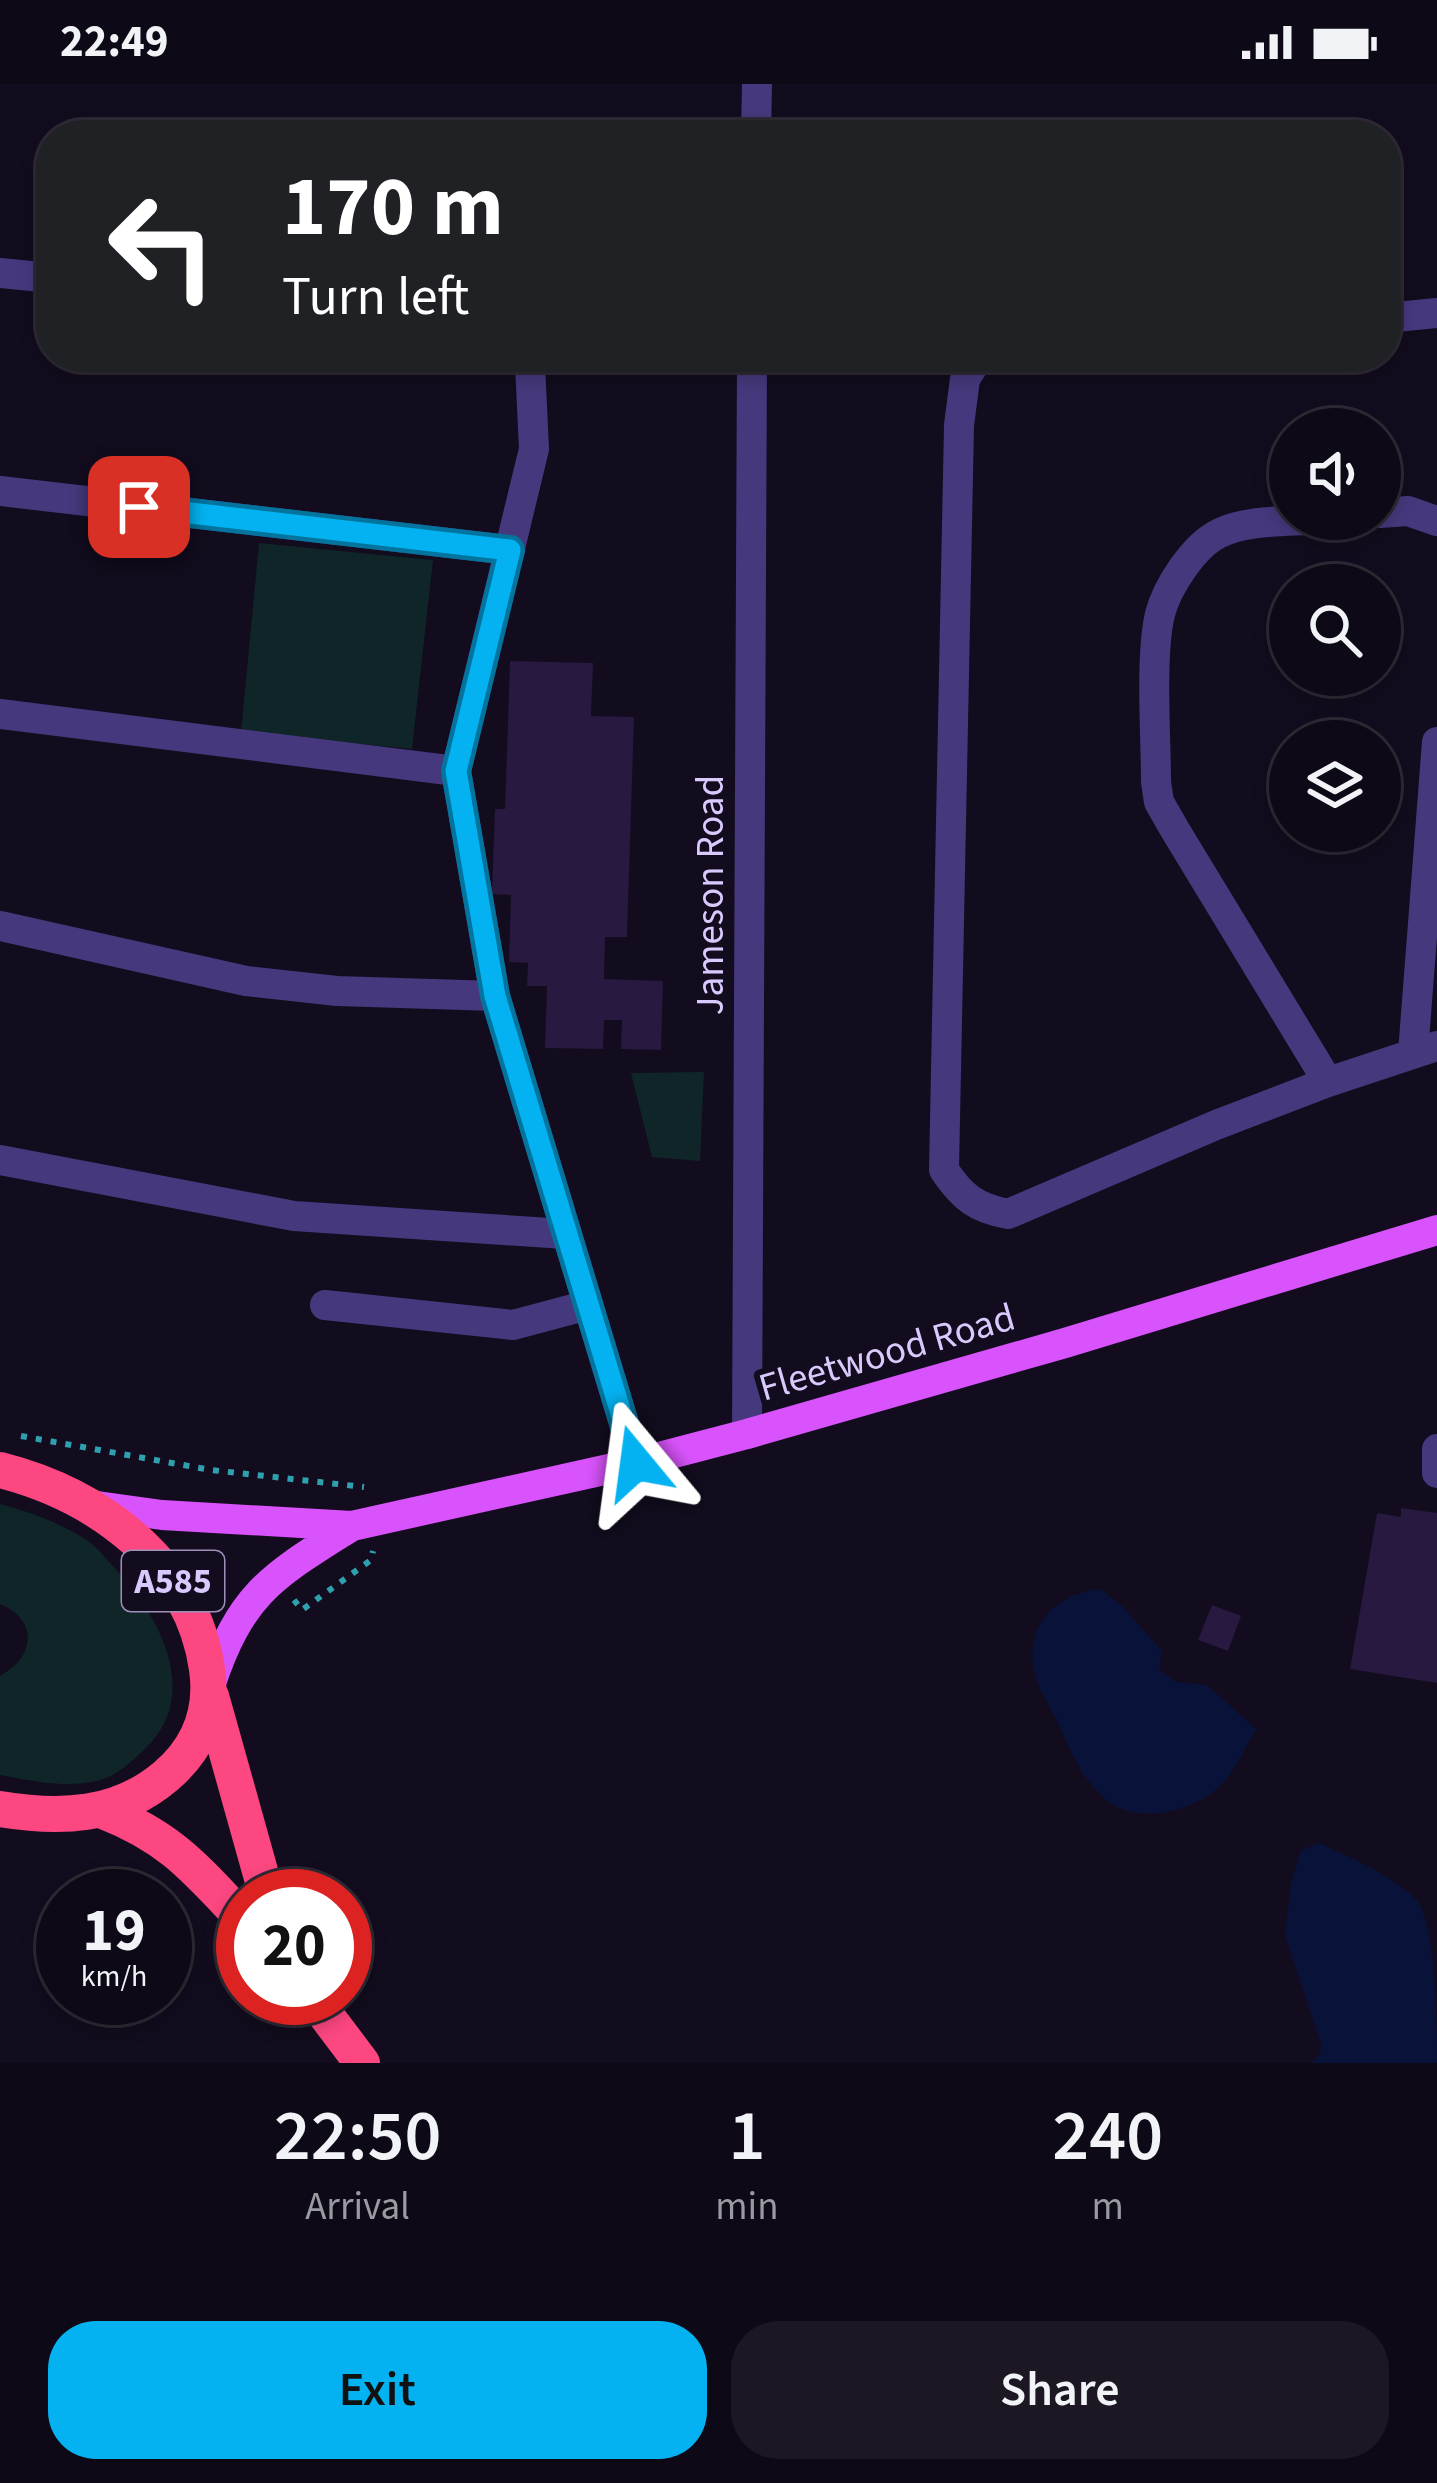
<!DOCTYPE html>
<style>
body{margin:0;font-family:"Source Sans 3",sans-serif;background:#1c1723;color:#f1f3f6;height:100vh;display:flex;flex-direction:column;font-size:45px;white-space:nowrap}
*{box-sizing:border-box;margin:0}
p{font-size:39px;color:#9b9aa1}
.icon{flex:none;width:66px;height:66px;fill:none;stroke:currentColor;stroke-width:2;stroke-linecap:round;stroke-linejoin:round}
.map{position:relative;height:1979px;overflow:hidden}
.drawer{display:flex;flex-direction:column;background:#0e0916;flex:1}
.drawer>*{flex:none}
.banner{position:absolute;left:36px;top:36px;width:1365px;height:252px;border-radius:48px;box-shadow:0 6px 18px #0003,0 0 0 3px #2e2a35;background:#202124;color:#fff;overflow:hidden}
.fabs{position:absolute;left:1269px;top:324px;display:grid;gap:24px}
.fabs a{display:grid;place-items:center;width:132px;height:132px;border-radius:50%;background:#0e0916;box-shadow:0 6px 18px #0003,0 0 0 3px #2e2a35;font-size:60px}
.speed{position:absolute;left:36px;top:1785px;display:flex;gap:24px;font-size:60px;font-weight:700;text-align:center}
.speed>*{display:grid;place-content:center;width:156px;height:156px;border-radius:50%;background:#0e0916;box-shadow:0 6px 18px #0003,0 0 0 3px #2e2a35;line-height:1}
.speed small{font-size:30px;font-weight:400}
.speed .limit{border:18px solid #d22;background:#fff;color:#111}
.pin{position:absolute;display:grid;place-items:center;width:102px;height:102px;color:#fff;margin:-51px;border-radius:24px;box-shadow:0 6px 18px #0006}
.me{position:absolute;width:132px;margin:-66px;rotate:344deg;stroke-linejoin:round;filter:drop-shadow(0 0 9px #0008)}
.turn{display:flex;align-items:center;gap:42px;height:252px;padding:0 48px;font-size:54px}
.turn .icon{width:156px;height:156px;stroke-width:2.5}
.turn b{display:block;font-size:84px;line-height:102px}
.eta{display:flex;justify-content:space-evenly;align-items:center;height:204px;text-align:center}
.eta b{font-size:72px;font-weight:600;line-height:84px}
.primary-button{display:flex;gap:24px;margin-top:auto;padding:24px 48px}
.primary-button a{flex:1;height:138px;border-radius:48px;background:#04b2f1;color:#111;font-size:48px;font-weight:600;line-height:138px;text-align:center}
.primary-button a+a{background:#1c1723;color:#f1f3f6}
.status{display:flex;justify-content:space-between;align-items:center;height:84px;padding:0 60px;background:#0e0916;direction:ltr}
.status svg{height:33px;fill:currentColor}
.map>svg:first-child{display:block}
</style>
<div class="status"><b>22:49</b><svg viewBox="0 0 49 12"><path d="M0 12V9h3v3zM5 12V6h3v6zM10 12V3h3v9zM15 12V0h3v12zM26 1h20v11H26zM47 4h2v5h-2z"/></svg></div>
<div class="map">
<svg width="1437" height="1979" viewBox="0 0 1437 1979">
<rect width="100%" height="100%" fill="#120c1e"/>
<path fill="#0f2528" d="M259,459L433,476L412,665L241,648Z
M704,988L700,1077L652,1073L631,989Z
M0,1420C30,1428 58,1438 85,1455C95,1461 103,1471 111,1480C157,1528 204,1608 145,1665C132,1677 118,1691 100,1696C68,1705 32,1697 0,1691V1592C35,1573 39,1536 0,1520Z"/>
<path fill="#09133a" d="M1101,1505L1123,1523L1162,1567L1159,1585L1176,1598L1207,1601L1256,1645C1246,1662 1236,1685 1222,1700C1195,1728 1136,1743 1104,1714C1080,1693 1069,1663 1056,1635C1043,1609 1027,1588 1034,1557C1040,1525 1071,1507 1101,1505Z
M1319,1759C1351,1774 1390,1790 1416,1815C1437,1842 1437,1941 1437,1979H1312L1320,1970L1321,1959L1285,1851L1291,1799L1301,1766Z"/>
<path fill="#27193f" d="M510,577L593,579L591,632L634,633L627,853H605L604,895L663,897L661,966L621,965L622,936H604L603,965L545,964L547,902H527L528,879L509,878L511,811L492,810L495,725H505Z
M1401,1424L1437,1429V1599L1350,1585L1377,1429L1401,1433Z
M1212,1521L1241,1532L1228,1567L1198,1556Z"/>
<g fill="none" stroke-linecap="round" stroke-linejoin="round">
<path stroke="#2fa0ae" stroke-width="6" stroke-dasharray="6 9" stroke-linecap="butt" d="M21,1352L211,1386L364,1403
M294,1516L302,1526L371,1476L373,1467"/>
<path stroke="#46387c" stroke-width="30" d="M756,51L757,0
M0,189L51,194
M1386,234L1437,229
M524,273L530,280L534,365L456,687L495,912L636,1379
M979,273L965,295L959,341L944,1086C962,1113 976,1124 1008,1130L1216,1041L1328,998L1437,962
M0,407L510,466
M1380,429L1408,427L1437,437
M1321,435C1290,438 1248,435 1220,449C1194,461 1167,503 1160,530C1150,572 1156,653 1156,698L1159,718L1175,746L1328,998
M0,630L456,687
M0,842L246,897L337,907L495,912
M1413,969L1437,658
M0,1076L294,1132L565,1150
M325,1221L513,1241L588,1221
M747,1350L752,273
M1437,1365V1389"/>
<path stroke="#d953fc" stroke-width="30" d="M90,1421L162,1431L352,1442L636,1379L747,1350L1065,1259L1437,1146
M210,1602C241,1508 273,1492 352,1442"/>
<path stroke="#fc4780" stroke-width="36" d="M0,1386C98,1411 192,1479 207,1585C213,1628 199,1664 166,1692C118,1733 60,1735 0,1725
M211,1612L267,1812
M103,1727C170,1753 195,1784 243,1835
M313,1914L362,1979"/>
</g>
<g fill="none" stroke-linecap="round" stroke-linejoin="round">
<defs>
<path id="route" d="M139,423L510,466L456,687L495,912L636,1379"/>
</defs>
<use href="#route" stroke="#03749d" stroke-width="30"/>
<use href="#route" stroke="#04b2f1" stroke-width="21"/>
</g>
<g text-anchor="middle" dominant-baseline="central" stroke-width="12" stroke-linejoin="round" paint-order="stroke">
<rect fill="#120c1e" stroke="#9d91bb" stroke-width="3" x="122" y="1467" width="102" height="60" rx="9"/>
<g font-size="36" font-weight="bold" fill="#d9cafe">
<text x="173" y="1497">A585</text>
</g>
<g font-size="39" fill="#d9cafe" stroke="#120c1e">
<text transform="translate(711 811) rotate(-90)">Jameson Road</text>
<text transform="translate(887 1269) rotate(-16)">Fleetwood Road</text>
</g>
</g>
</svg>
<div class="fabs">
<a><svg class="icon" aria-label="sound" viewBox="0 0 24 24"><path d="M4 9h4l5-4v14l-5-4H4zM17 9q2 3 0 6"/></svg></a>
<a><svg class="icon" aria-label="search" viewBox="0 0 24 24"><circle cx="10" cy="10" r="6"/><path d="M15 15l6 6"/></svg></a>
<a><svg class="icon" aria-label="layers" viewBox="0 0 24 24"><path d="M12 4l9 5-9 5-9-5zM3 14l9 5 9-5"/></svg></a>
</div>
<div class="speed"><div>19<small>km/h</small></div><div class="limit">20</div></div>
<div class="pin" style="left:139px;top:423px;background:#d93025"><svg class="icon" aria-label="arrive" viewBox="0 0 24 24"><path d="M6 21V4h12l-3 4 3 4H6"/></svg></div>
<svg class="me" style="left:636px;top:1379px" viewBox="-20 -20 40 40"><path d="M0-17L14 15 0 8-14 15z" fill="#04b2f1" stroke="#fff" stroke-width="4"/></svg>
<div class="banner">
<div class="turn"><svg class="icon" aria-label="left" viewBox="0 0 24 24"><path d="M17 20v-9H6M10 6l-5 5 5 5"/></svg><div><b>170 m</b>Turn left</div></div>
</div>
</div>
<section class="drawer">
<div class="eta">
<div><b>22:50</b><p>Arrival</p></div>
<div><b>1</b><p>min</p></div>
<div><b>240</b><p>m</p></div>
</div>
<div class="primary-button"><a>Exit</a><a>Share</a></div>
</section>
